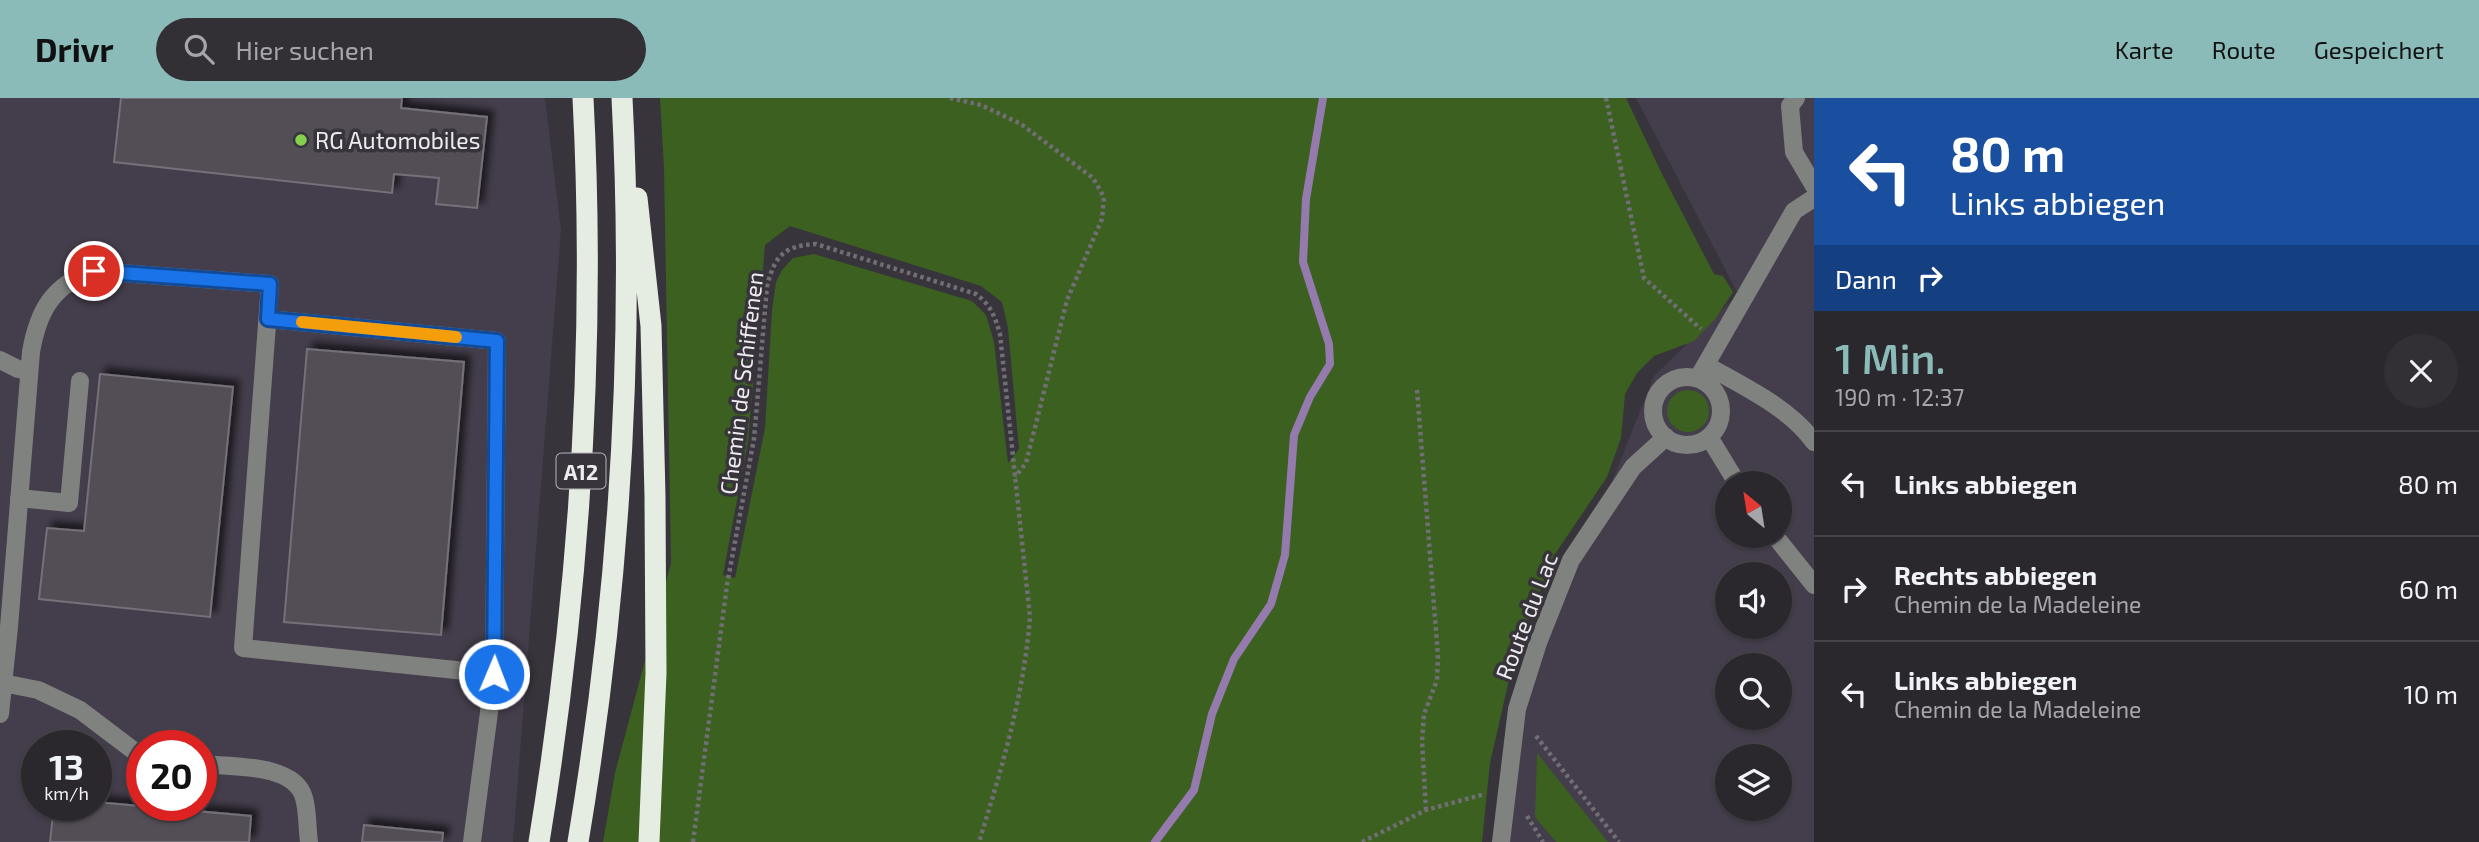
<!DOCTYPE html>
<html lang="de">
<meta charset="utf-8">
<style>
body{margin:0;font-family:"Exo 2",sans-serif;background:#322f35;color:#f1f3f6;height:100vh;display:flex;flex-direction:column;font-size:26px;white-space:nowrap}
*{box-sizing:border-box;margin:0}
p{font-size:23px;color:#a5a5aa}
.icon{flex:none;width:38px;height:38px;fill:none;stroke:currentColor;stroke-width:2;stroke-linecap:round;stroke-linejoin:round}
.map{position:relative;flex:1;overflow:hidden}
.panel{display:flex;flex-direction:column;background:#2a272d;width:665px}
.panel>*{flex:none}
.banner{background:#1a4fa0;color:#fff;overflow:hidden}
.needle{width:46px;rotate:330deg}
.controls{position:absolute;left:1715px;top:373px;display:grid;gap:14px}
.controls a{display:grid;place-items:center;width:77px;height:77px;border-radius:50%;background:#2a272d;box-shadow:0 2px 5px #0004,0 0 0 2px #464449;font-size:35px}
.speed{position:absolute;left:21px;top:632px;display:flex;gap:14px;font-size:35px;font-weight:700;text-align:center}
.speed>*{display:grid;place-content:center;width:91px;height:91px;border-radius:50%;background:#2a272d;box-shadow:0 2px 5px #0004,0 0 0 2px #464449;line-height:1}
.speed small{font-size:18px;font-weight:400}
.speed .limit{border:10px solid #d22;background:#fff;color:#111}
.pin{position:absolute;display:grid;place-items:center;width:60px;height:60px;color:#fff;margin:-30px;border:4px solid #fff;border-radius:50%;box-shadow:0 2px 7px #0007}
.me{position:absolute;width:77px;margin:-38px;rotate:1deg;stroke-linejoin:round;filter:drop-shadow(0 0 5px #0008)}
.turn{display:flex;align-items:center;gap:24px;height:147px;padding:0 21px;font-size:32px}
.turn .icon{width:91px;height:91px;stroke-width:2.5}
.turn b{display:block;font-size:49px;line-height:60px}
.then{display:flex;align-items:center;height:66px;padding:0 21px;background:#0003;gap:14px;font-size:26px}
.round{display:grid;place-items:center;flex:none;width:74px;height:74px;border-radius:37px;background:#322f35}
.headline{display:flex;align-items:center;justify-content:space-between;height:119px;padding:0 21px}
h1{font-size:42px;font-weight:600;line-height:52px;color:#8bbbb9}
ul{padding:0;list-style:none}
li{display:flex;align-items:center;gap:21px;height:105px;padding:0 21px;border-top:2px solid #464449}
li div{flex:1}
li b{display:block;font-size:26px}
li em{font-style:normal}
header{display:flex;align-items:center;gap:42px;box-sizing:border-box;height:98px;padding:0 35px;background:#8bbbb9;color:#111}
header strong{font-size:33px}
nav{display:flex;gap:38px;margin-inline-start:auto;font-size:24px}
.search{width:490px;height:63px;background:#322f35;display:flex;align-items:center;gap:18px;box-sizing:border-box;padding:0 24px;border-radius:38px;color:#a5a5aa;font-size:26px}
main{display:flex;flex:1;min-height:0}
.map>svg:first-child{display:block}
</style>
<header>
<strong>Drivr</strong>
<div class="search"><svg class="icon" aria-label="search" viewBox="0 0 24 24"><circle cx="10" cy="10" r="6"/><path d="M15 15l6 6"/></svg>Hier suchen</div>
<nav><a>Karte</a><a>Route</a><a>Gespeichert</a></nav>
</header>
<main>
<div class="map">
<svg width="1814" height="744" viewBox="0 0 1814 744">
<defs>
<filter id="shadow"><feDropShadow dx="6" dy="-6" stdDeviation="3.5" flood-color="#0009"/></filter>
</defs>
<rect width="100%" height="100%" fill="#38343c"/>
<path fill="#443d4b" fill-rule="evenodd" d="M0,0H545L561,132L513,744H0ZM37,648H96V707H37ZM142,648H201V707H142Z
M1636,0H1814V744H1509L1524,605L1654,278L1738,196ZM1727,385H1780V438H1727ZM1727,476H1780V528H1727ZM1727,567H1780V620H1727ZM1727,658H1780V710H1727Z"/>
<path fill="#3b6020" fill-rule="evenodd" d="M660,0H1626L1661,74L1714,176L1723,178L1733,194L1716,220L1694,243L1654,258L1637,275L1625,296L1621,340L1607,379L1557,453L1516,551L1490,665L1482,744H603L615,675L671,465L664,70ZM790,128L981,188L1002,204L1008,230L1019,351L1008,365L994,244L986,217L972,203L814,156L793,160L782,172L776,184L772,212L765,330L735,480L723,477L748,343L765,147Z
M1667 313a21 21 0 1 1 42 0a21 21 0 1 1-42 0Z
M1537,655L1608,744H1556L1535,719Z"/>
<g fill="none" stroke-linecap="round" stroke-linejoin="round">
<path stroke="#957aae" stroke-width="8" d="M1155,744L1194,692L1212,616L1234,561L1271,506L1285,457L1294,337L1310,299L1330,266L1329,246L1303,164L1306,101L1323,0"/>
</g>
<path fill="#524e57" stroke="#747079" stroke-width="2" filter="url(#shadow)" d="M121,0H402L401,10L487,19L477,110L436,106L439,80L394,76L392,95L114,64Z
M307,251L464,264L441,537L284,524Z
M100,276L233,289L210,519L39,501L47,430L84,433Z
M96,704L251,718L249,744H50L54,707H96Z
M364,727L443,735L442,744H362Z"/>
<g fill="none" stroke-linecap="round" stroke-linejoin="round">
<path stroke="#716e75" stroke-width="4.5" stroke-dasharray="3.5 3.5" stroke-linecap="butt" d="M950,0L981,7L1021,26L1093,80L1104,99L1102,121L1067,202L1026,365L1015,379
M1606,0L1644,180L1701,231
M1417,292L1438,558L1437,582L1424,616L1422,643L1426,712
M1536,638L1619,744
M1527,718L1543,744
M693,744L727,487L754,341L767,188C775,158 783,148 816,146L976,196C991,207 995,219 1000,236L1030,519C1024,596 1002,670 979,744
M1362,744L1426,712L1485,696"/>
<path stroke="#7f827e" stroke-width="18" d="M1796,0L1790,8L1794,54L1814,88
M268,221L497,243L494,576L472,744
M0,262L18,271L29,273
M1706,267C1742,288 1789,309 1814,344
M1653 313a34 34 0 1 1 68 0a34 34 0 1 1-68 0Z
M1698,280L1794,113L1814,100
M1709,339L1737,385
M19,400L69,405L80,283
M1775,438L1814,487
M3,585L38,592L80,612L142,659
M0,616L9,529L31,254C38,213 53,186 94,173L270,186L243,550L494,576
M201,666C231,669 295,665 304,700C308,714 307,730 309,744
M1501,744L1517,611L1538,545L1571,462L1633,369L1666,339"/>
<path stroke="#e5ece2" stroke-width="21" d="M637,100L651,228L655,399L656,575L649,744
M539,744C579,499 596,248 583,0
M578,744C619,499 635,248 622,0"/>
</g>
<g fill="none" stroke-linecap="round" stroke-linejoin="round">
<defs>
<path id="route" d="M94,173L270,186L268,221L497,243L494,576"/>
</defs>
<use href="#route" stroke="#114b97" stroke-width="18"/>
<use href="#route" stroke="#1a73e8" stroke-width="12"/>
<path stroke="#f59e0b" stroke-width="12" d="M302,224L456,239"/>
</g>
<circle fill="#84d04e" stroke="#38343c" stroke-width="2.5" cx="301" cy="42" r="7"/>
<g text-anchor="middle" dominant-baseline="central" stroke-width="7" stroke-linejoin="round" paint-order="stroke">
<rect fill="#38343c" stroke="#b7b4ba" stroke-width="2" x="556.5" y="355.5" width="49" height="35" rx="5"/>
<g font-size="21" font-weight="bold" fill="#edebf0">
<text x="581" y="373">A12</text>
</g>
<g font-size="23" fill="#edebf0" stroke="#38343c" text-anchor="start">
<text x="315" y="42">RG Automobiles</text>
</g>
<g font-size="23" fill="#edebf0" stroke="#38343c">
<text transform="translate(741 285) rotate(-83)">Chemin de Schiffenen</text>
<text transform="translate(1526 518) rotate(-69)">Route du Lac</text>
</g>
</g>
</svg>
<div class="controls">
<a><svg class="needle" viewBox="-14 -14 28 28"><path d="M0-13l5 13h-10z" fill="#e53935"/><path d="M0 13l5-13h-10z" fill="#a5a5aa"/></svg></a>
<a><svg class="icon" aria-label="sound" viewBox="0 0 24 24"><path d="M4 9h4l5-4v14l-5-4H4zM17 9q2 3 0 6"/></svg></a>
<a><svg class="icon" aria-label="search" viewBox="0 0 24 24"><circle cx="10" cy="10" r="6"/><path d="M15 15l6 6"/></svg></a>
<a><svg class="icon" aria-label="layers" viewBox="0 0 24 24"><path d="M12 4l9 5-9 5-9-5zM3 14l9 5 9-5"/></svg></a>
</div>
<div class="speed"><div>13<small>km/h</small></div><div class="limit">20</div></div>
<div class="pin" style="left:94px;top:173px;background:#d93025"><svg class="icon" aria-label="arrive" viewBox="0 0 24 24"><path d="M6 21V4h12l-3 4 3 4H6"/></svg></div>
<svg class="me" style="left:494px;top:576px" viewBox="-20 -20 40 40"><circle r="17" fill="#1a73e8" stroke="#fff" stroke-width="3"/><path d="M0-11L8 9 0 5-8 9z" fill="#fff"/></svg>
</div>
<section class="panel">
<div class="banner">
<div class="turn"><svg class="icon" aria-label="left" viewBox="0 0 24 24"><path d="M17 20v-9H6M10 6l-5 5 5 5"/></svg><div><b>80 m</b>Links abbiegen</div></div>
<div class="then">Dann<svg class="icon" aria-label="right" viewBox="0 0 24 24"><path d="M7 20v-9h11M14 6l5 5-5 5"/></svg></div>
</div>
<div class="headline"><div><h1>1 Min.</h1><p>190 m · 12:37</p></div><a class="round"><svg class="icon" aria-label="close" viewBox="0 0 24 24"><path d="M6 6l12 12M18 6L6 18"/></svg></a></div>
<ul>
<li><svg class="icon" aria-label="left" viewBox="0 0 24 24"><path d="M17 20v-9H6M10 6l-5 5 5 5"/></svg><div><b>Links abbiegen</b></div><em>80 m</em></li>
<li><svg class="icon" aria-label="right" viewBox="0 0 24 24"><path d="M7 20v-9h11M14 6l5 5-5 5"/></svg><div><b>Rechts abbiegen</b><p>Chemin de la Madeleine</p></div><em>60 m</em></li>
<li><svg class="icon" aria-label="left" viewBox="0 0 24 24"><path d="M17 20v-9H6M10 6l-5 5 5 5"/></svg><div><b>Links abbiegen</b><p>Chemin de la Madeleine</p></div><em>10 m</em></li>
</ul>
</section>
</main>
